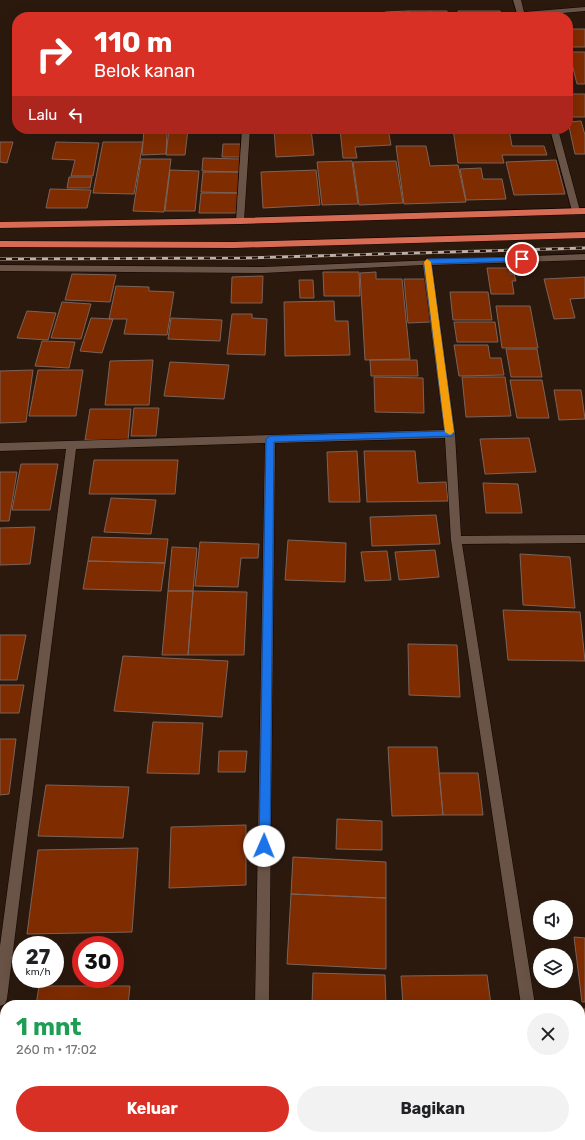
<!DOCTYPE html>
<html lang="id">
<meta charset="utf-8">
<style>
body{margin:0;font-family:Rubik,sans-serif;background:#f2f2f2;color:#202124;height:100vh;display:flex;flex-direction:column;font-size:15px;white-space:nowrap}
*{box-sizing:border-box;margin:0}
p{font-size:13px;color:#757577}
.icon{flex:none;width:22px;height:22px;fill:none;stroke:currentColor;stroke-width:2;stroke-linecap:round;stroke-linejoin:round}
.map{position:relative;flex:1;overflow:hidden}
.panel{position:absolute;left:0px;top:1000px;width:585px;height:140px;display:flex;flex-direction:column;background:#fff;border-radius:16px 16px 0 0;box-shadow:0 4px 16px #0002}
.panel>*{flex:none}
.top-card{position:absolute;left:12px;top:12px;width:561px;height:122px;border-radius:16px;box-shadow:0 4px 16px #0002;background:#d93025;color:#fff;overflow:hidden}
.controls{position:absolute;left:533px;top:900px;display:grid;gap:8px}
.controls a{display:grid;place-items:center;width:40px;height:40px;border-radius:50%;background:#fff;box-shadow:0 4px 16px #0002;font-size:20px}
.speed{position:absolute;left:12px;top:936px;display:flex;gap:8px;font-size:20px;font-weight:700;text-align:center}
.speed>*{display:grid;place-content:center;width:52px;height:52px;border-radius:50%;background:#fff;box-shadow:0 4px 16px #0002;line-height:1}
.speed small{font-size:10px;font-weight:400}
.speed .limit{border:6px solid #d22;background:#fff;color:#111}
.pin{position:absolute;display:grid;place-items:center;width:34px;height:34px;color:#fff;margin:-17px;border:2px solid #fff;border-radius:50%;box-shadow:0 1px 4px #0007}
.me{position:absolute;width:44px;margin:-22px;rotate:1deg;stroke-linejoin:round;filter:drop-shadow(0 0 3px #0008)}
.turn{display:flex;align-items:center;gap:14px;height:84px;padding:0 16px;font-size:18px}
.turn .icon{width:52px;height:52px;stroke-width:2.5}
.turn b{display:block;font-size:28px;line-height:34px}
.then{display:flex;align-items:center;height:38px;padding:0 16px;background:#0003;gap:8px;font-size:15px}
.round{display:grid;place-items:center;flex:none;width:42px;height:42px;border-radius:21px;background:#f2f2f2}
.overview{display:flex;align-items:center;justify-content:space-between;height:68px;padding:0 16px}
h1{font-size:24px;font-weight:700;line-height:30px;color:#1e9e55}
.cta{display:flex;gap:8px;margin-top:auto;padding:8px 16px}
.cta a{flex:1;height:46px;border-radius:24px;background:#d93025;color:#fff;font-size:16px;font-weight:700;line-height:46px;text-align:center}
.cta a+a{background:#f2f2f2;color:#202124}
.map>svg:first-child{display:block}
</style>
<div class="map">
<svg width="585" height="1140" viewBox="0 0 585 1140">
<rect width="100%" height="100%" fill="#2b190e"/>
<path fill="#7f2c00" stroke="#7b635a" d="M408,11L409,17H385V12Z
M408,11H430L431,17H409Z
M430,11H447L448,17H431Z
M458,11H500L502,17H459Z
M568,29H585V47H568Z
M569,52H585V84H577Z
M568,94H585V117H571L568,105Z
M581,121L585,135V154H575L568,122Z
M144,129H153V133L167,132L166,154L142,155Z
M169,129H188L185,155H166Z
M311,129L314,155L276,157L274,130Z
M340,129H388L391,145L355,147L357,158H343Z
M453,129H509L512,146H544L547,155H502L504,163H458Z
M0,142H13L7,163L0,162Z
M56,142L99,143L93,176H71L75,160L52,159Z
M103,142H143L134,194L93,193Z
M223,144H242L241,157H222Z
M396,146H426L430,166L458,165L466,202L404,204Z
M203,158L240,159L239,172L202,171Z
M141,159H171L164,212L133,211Z
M556,160L565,194L514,195L506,162Z
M352,161L358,204L322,205L317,162Z
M396,161L403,203L359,205L353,162Z
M481,168L483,179H502L506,199L466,200L460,169Z
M170,170L199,171L195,211H165Z
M316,170L320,205L263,208L261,172Z
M203,172H240L239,193L201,192Z
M69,177H92L90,188H67Z
M50,189L91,190L87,208H46Z
M201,193H238L236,213H199Z
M487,268H510V274H514L516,281H512L514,294H491Z
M323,272H359L360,296H324Z
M376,272V279H402L410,359L365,360L360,273Z
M72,274L116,275L110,302L65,300Z
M263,276L262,303H231L232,277Z
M585,277V298L570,299L575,318L554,319L544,279Z
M404,279H425L430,322L408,323Z
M299,280H313L314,298H300Z
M116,286L149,287V291L174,292L167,335L124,334L127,319H109Z
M450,292H488L492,320H453Z
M334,301L335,321H348L350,355L285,356L284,302Z
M62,302L91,304L81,339L51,338Z
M496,306H530L538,348H502Z
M27,311L56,313L48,340L17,338Z
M232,314H252V318L267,319L265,355L227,354Z
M91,318L113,319L102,353L80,351Z
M171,318L222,320L220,341L168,339Z
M454,322H495L498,342H457Z
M42,341L75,342L69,368L35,366Z
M454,345H488L490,358H501L504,375L459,376Z
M506,349H537L542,377H511Z
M153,360L149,405H105L110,361Z
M370,360H417L418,376H371Z
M170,362L229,365L224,399L164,396Z
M33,370L26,422L0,423V371Z
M38,370H83L76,416H29Z
M374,377L423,378L424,413L375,412Z
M462,377H505L511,416L466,417Z
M510,380H542L549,418H517Z
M554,390H581L585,419L559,420Z
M134,408H159L156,436H131Z
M90,409H131L128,440H85Z
M529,438L536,472L485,474L480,439Z
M357,451L360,502H329L327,452Z
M364,451H415L418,483L446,482L448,501L367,502Z
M94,460H178L175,494H89Z
M21,464H58L50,510H12Z
M0,472H17L9,521H0Z
M483,483L518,484L522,513H486Z
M111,498L156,500L151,534L104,532Z
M436,515L440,544L372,546L370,517Z
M35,527L30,564L0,565V528Z
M92,537L168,539L165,563L88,561Z
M288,540L346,543L345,582L285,580Z
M200,542L259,544L258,558H241L238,587L195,586Z
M172,547L197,548L193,591H168Z
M435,550L439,577L399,580L395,552Z
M387,551L391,580L365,581L361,552Z
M520,554L570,557L575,608L523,605Z
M88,561L165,563L161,591L83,589Z
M168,591H193L188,655H162Z
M193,591L247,592L244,655H188Z
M503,610L580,612L585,661L508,660Z
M0,635H26L17,680H0Z
M408,644L457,645L460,697L409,695Z
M123,656L228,661L222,717L114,711Z
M0,685H24L19,713H0Z
M153,722L203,723L199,774L147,773Z
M0,739H16L9,794L0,795Z
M388,747H437L443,815L392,816Z
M219,751H247L245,772H218Z
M439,773H478L483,815H443Z
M46,785L129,787L123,838L38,836Z
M337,819L382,821V850L336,849Z
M246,825V885L169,888L171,827Z
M138,848L132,932L27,934L38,850Z
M293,857L386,862V898L291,894Z
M291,894L386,898V969L287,964Z
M574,937L585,938V1002H582Z
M313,973L385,975L386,1005H312Z
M487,975L491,1005H403L401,976Z
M39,986H130L128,1005H36Z
M580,1009H585V1052L580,1014Z
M286,1135H390V1140H286Z
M416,1135H518L519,1140H416Z"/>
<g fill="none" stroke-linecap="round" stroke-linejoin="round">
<defs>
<path id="minor" d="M513,0H521L524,12L585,7V11L518,17Z
M242,129H250L244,221L240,224L236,221Z
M550,129H558L580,211L579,213L576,214L572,211Z
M585,254V260L432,265L455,434L461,536L585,535V543L462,544L535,1005H521L451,540L445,438L275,443L269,1005H255L265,443L76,449L7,999L5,1004L0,1006V946L66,449L0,451V443L444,430L423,265L263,273L0,271V265L263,267Z
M254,1135H268V1140H254Z
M541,1135H555L556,1140H542Z"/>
<path id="trunk" d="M585,208V214L240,224L0,228V222L240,218Z
M585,232V238L234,248L0,247V241L234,242Z"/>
</defs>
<use href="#minor" stroke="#120400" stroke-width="1"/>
<use href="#trunk" stroke="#120400" stroke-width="1"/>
<use href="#minor" fill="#695447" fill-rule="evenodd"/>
<use href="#trunk" fill="#d86b54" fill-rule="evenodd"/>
<defs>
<path id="rail" d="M0,259L245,258L585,248"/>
</defs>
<use href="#rail" stroke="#bdb0a7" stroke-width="3"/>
<use href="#rail" stroke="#211006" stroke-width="2" stroke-dasharray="6" stroke-linecap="butt"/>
</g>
<path fill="#1a73e8" stroke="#114b97" d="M522,257H524V261L431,264L454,434L453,436L274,442L270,846L268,850L264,851L261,850L259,846L266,439L270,436L445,431L424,262L427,259Z"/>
<path fill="#f59e0b" d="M427,259L431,262L454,432L450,435L445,432L424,262Z"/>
</svg>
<div class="controls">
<a><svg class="icon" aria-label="sound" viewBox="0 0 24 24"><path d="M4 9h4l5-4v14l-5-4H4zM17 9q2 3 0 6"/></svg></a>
<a><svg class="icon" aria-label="layers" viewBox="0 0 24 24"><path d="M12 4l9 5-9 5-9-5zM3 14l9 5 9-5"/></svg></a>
</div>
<div class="speed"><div>27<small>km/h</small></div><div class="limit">30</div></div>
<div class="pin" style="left:522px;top:259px;background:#d93025"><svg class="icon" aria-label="arrive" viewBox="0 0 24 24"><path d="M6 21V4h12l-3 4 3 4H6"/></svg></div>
<svg class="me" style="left:264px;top:846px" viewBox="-20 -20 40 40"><circle r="19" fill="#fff"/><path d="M0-13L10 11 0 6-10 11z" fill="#1a73e8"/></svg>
<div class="top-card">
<div class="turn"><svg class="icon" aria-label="right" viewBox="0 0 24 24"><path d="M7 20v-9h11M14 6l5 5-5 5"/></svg><div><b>110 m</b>Belok kanan</div></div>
<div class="then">Lalu<svg class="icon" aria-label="left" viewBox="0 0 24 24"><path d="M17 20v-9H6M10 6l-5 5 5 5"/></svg></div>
</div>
<section class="panel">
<div class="overview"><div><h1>1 mnt</h1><p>260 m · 17:02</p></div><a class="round"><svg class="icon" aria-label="close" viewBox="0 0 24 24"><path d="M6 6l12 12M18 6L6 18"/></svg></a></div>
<div class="cta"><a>Keluar</a><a>Bagikan</a></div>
</section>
</div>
